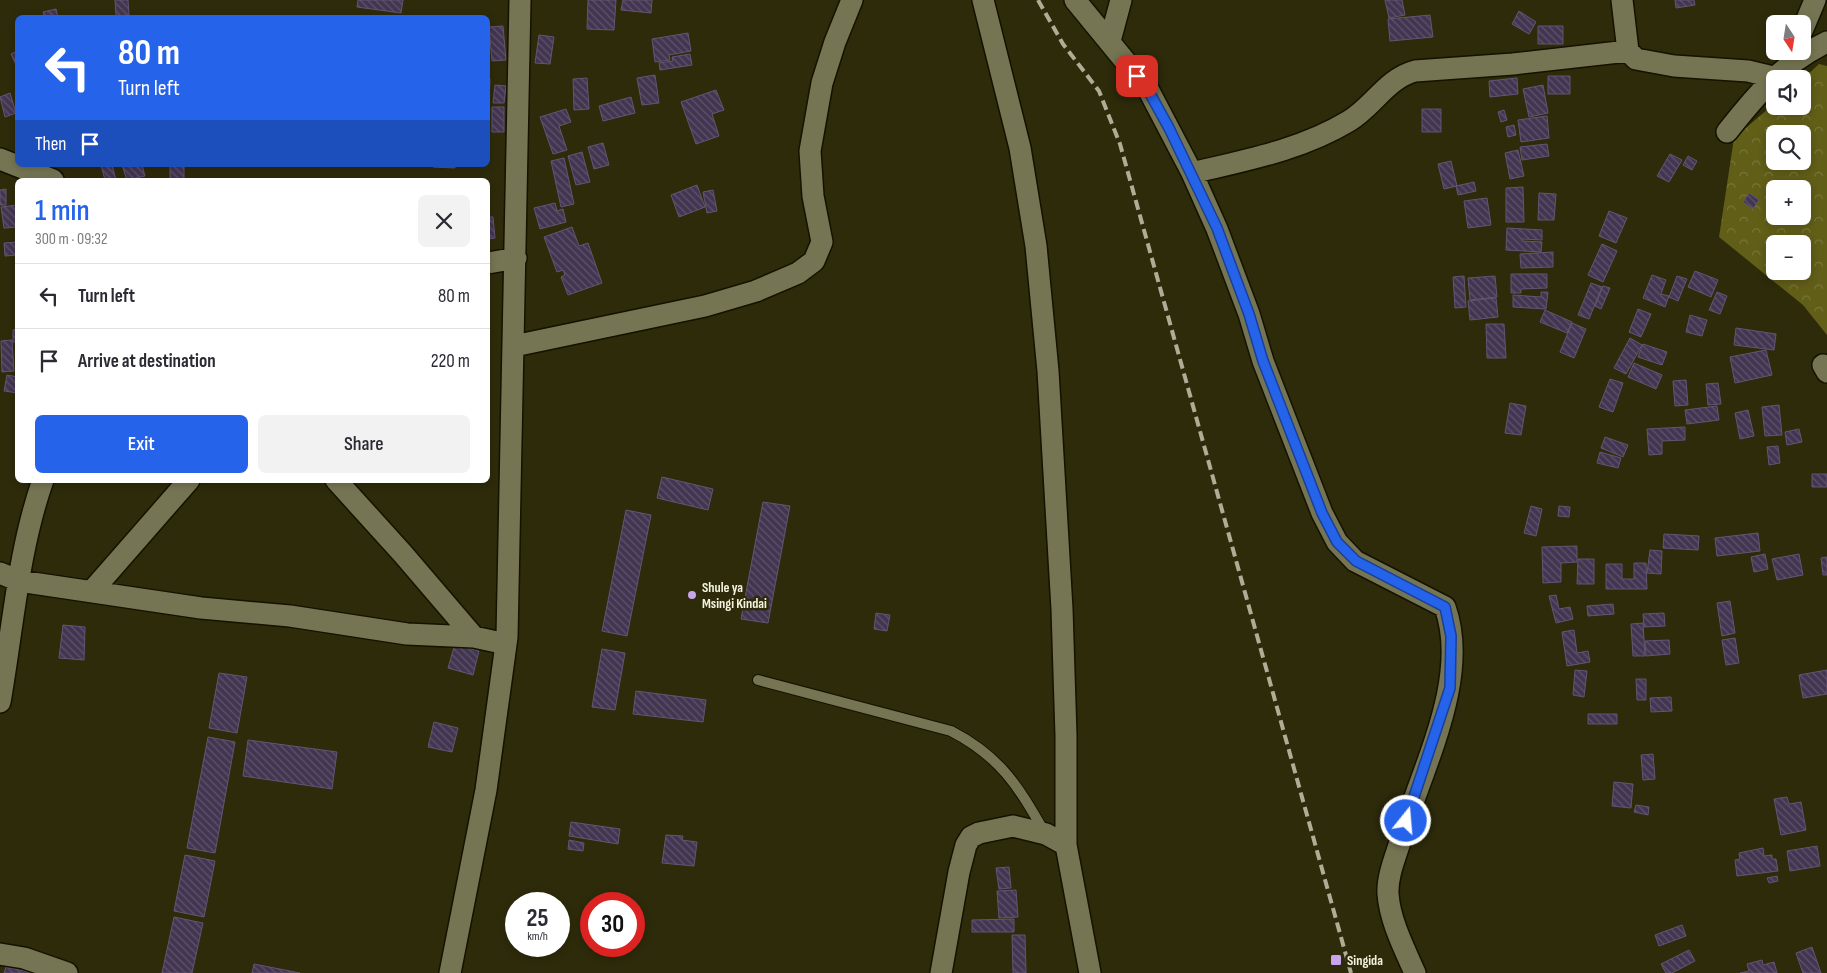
<!DOCTYPE html>
<meta charset="utf-8">
<style>
body{margin:0;font-family:"Sofia Sans Condensed",sans-serif;background:#f2f2f3;color:#2b2b33;height:100vh;display:flex;flex-direction:column;font-size:19px;white-space:nowrap}
*{box-sizing:border-box;margin:0}
p{font-size:16px;color:#7c7c81}
.icon{flex:none;width:28px;height:28px;fill:none;stroke:currentColor;stroke-width:2;stroke-linecap:round;stroke-linejoin:round}
.map{position:relative;flex:1;overflow:hidden}
.details{position:absolute;left:15px;top:178px;width:475px;height:305px;display:flex;flex-direction:column;background:#fff;border-radius:8px;box-shadow:0 2px 8px #0003}
.details>*{flex:none}
.hud{position:absolute;left:15px;top:15px;width:475px;height:152px;border-radius:8px;box-shadow:0 2px 8px #0003;background:#2563eb;color:#fff;overflow:hidden}
.needle{width:32px;rotate:168deg}
.tools{position:absolute;left:1766px;top:15px;display:grid;gap:10px}
.tools a{display:grid;place-items:center;width:45px;height:45px;border-radius:8px;background:#fff;box-shadow:0 2px 8px #0003;font-size:25px}
.speed{position:absolute;left:505px;top:892px;display:flex;gap:10px;font-size:25px;font-weight:700;text-align:center}
.speed>*{display:grid;place-content:center;width:65px;height:65px;border-radius:50%;background:#fff;box-shadow:0 2px 8px #0003;line-height:1}
.speed small{font-size:12px;font-weight:400}
.speed .limit{border:8px solid #d22;background:#fff;color:#111}
.pin{position:absolute;display:grid;place-items:center;width:42px;height:42px;color:#fff;margin:-21px;border-radius:10px;box-shadow:0 2px 8px #0006}
.me{position:absolute;width:55px;margin:-28px;rotate:17deg;stroke-linejoin:round;filter:drop-shadow(0 0 4px #0008)}
.turn{display:flex;align-items:center;gap:18px;height:105px;padding:0 20px;font-size:22px}
.turn .icon{width:65px;height:65px;stroke-width:2.5}
.turn b{display:block;font-size:35px;line-height:42px}
.then{display:flex;align-items:center;height:48px;padding:0 20px;background:#0003;gap:10px;font-size:19px}
.round{display:grid;place-items:center;flex:none;width:52px;height:52px;border-radius:8px;background:#f2f2f3}
.head{display:flex;align-items:center;justify-content:space-between;height:85px;padding:0 20px}
h1{font-size:30px;font-weight:600;line-height:38px;color:#2563eb}
.cta{display:flex;gap:10px;margin-top:auto;padding:10px 20px}
.cta a{flex:1;height:58px;border-radius:8px;background:#2563eb;color:#fff;font-size:20px;font-weight:600;line-height:58px;text-align:center}
.cta a+a{background:#f2f2f3;color:#2b2b33}
ul{padding:0;list-style:none}
li{display:flex;align-items:center;gap:15px;height:65px;padding:0 20px;border-top:1px solid #e1e1e2}
li div{flex:1}
li b{display:block;font-size:19px}
li em{font-style:normal}
.map>svg:first-child{display:block}
</style>
<div class="map">
<svg width="1827" height="973" viewBox="0 0 1827 973">
<defs>
<pattern id="forest-crowns" width="20" height="18" patternUnits="userSpaceOnUse" patternTransform="scale(1.25)"><rect width="20" height="18" fill="#615e18"/><path d="M2 6a3 3 0 1 1 6 0M12 15a3 3 0 1 1 6 0" fill="none" stroke="#787639"/></pattern>
<pattern id="building-back-hatch" width="6" height="6" patternUnits="userSpaceOnUse" patternTransform="scale(1.25)"><rect width="6" height="6" fill="#423551"/><path d="M-1 5l2 2M0 0l6 6M5-1l2 2" fill="none" stroke="#5e536a"/></pattern>
</defs>
<rect width="100%" height="100%" fill="#2d2b0a"/>
<path fill="url(#forest-crowns)" fill-rule="evenodd" d="M1819,64L1827,66V335L1803,305L1719,237L1734,138L1775,103V106H1802L1803,79ZM1775,134H1802V161H1775ZM1775,189H1802V216H1775ZM1775,244H1802V271H1775Z"/>
<path fill="url(#building-back-hatch)" stroke="#635573" d="M115,0H128L129,15L116,16Z
M358,0H403L401,13L357,7Z
M588,0H616L614,30L587,29Z
M623,0H652L651,13L621,10Z
M1385,0H1402L1405,15L1389,18Z
M1675,0H1694L1695,5L1676,8Z
M56,9L58,18H45L43,12Z
M1519,11L1536,22L1529,34L1512,24Z
M1430,15L1433,37L1390,41L1388,19Z
M503,26L506,60L492,61L489,27Z
M1538,26H1563V44H1538Z
M688,33L691,51L669,55L670,60L655,62L652,39Z
M539,35L554,37L550,64L535,63Z
M18,51V67H17L11,54Z
M690,54L692,65L660,70L659,63L673,61L672,57Z
M655,75L659,103L642,105L637,78Z
M1548,76H1570V94H1548Z
M587,78L589,109L574,110L573,79Z
M1517,78L1518,94L1490,97L1489,81Z
M488,79H490L489,105H488Z
M495,85L506,86L504,103H493Z
M1543,85L1548,113L1529,117L1523,89Z
M716,90L724,110L712,114L719,136L696,144L681,102Z
M10,93L16,113L5,117L0,97Z
M631,97L635,113L603,121L599,106Z
M492,107H504V132H492Z
M566,109L571,122L559,126L567,150L553,154L540,117Z
M1422,109H1441V132H1422Z
M1504,110L1507,120L1501,122L1498,112Z
M1547,116L1549,138L1521,142L1518,120Z
M1514,125L1516,135L1508,137L1506,127Z
M603,143L609,165L594,169L588,147Z
M1547,144L1549,156L1522,160L1520,147Z
M1518,150L1524,176L1510,179L1505,153Z
M582,152L590,182L576,185L568,156Z
M1670,154L1682,160L1669,182L1657,176Z
M1688,156L1697,161L1692,170L1683,165Z
M564,158L574,204L561,207L551,161Z
M1451,161L1457,186L1444,189L1438,164Z
M101,165H112L116,180H105Z
M122,165H142L145,176L127,180Z
M170,165H184V180H170Z
M433,165H455V168L433,167Z
M1474,182L1476,191L1458,195L1456,186Z
M697,185L705,207L679,217L671,195Z
M1523,187L1524,222H1506V188Z
M6,189V205H0V190Z
M713,190L717,211L707,213L703,192Z
M1539,193L1556,194L1554,220H1538Z
M1749,193L1759,200L1753,209L1743,202Z
M1487,198L1491,225L1468,228L1464,201Z
M555,203L557,211L563,209L566,222L540,229L534,208Z
M18,205V227L4,228L1,207Z
M1609,211L1627,218L1616,243L1599,236Z
M488,217H493L495,238L488,239Z
M572,227L579,246L588,243L602,283L568,295L561,277L565,275L563,270L557,272L544,237Z
M1507,228L1542,230V240L1522,239V241L1542,242L1541,252L1506,250Z
M18,242V255L5,256L4,243Z
M1602,244L1617,251L1603,282L1588,275Z
M1553,252V267L1521,268L1520,254Z
M1695,271L1718,280L1711,297L1688,287Z
M1511,274H1547V288L1521,289V293H1511Z
M1652,275L1666,280L1661,294L1669,296L1665,307L1643,298Z
M1464,276L1466,307L1455,308L1453,277Z
M1495,276L1497,297L1470,300L1468,278Z
M1677,276L1687,279L1678,301L1669,297Z
M1591,283L1602,287L1589,319L1578,315Z
M1603,286L1610,288L1601,309L1595,306Z
M1541,292H1548L1546,309L1513,307V295L1541,297Z
M1717,292L1727,296L1720,314L1709,310Z
M1496,298L1498,317L1470,320L1468,301Z
M1638,309L1651,314L1641,337L1629,332Z
M1545,310L1572,322L1567,333L1540,322Z
M1690,315L1707,320L1702,336L1686,332Z
M1572,323L1586,329L1574,358L1560,352Z
M1486,324H1504L1506,358H1487Z
M1736,328L1776,334L1774,350L1734,345Z
M18,329V342H13V330Z
M1630,338L1642,345L1626,374L1614,368Z
M12,340L14,371L2,372L1,341Z
M1643,344L1667,352L1662,365L1638,357Z
M1766,350L1772,375L1735,383L1730,357Z
M1634,363L1662,375L1656,389L1628,377Z
M7,375L18,377V393L4,391Z
M1610,379L1623,383L1613,412L1599,407Z
M1686,380L1688,405L1675,406L1673,381Z
M1718,383L1721,404L1708,405L1706,384Z
M1510,403L1526,406L1521,435L1505,433Z
M1779,405L1782,435L1765,436L1762,407Z
M1717,406L1719,420L1687,424L1685,410Z
M1748,410L1754,436L1740,439L1735,413Z
M1685,427V440L1662,441V454L1649,455L1647,429Z
M1799,429L1802,442L1787,445L1785,432Z
M1605,437L1628,445L1623,457L1601,448Z
M1778,446L1780,463L1769,465L1767,447Z
M1600,452L1621,458L1618,468L1597,463Z
M1812,474H1827V487H1812Z
M662,477L713,489L708,510L657,498Z
M763,502L790,506L768,623L741,619Z
M1531,506L1542,509L1536,536L1524,533Z
M1559,506L1570,507L1569,517L1558,516Z
M626,510L651,515L627,636L602,631Z
M1758,533L1760,551L1717,556L1715,538Z
M1664,534L1699,536L1698,550L1663,548Z
M1577,546V562L1561,563V582L1543,583L1542,547Z
M1650,550L1662,551L1661,574L1647,573Z
M1765,554L1768,569L1754,572L1751,557Z
M1799,554L1803,575L1777,580L1772,559Z
M1827,557V575H1823L1821,558Z
M1578,559H1594V584H1577Z
M1634,563H1646L1647,589H1606V564H1622V579H1634Z
M1556,595L1559,609L1570,607L1573,619L1556,623L1549,596Z
M1730,601L1735,633L1722,636L1717,603Z
M1613,604L1614,614L1588,616L1587,606Z
M876,613L890,615L887,631L874,629Z
M1664,613L1665,626L1644,627L1643,614Z
M1643,623L1645,656H1633L1631,624Z
M63,625L85,627L84,660L59,658Z
M1574,630L1577,653L1588,651L1590,662L1567,666L1562,632Z
M1735,638L1739,663L1726,665L1722,640Z
M1669,640L1670,654L1646,656L1645,641Z
M455,644L479,651L473,675L448,668Z
M602,649L625,653L615,710L592,707Z
M1575,670L1587,671L1584,697L1573,695Z
M1827,670V694L1803,698L1799,675Z
M219,673L247,677L237,733L209,728Z
M1636,679H1646V700H1637Z
M636,691L706,700L703,722L633,714Z
M1671,697L1672,711L1651,712L1650,698Z
M1588,714H1617V724H1588Z
M434,722L458,728L452,752L428,747Z
M208,737L235,742L215,853L187,848Z
M248,740L337,752L332,789L243,776Z
M1653,754L1655,779L1643,780L1641,755Z
M1614,782L1633,784L1631,808L1612,806Z
M1787,797L1789,804L1801,802L1806,830L1781,835L1774,799Z
M1636,805L1649,807L1648,815L1634,812Z
M571,822L620,829L618,844L569,836Z
M666,835L683,836L682,840L697,842L694,866L662,863Z
M569,840L584,843L583,851L568,849Z
M1817,846L1820,866L1790,871L1787,851Z
M1763,848L1764,856L1772,855V859H1776L1778,871L1737,876L1735,860L1740,859L1739,853Z
M185,855L215,861L204,917L174,911Z
M1009,867L1011,888L999,889L996,868Z
M1777,876L1778,881L1769,883L1767,878Z
M1016,890L1018,917L999,918L997,891Z
M174,917L203,923L192,973H162Z
M1014,919V932H972V920Z
M1682,925L1686,936L1659,946L1655,935Z
M1012,935H1025L1026,973H1013Z
M1812,947L1821,973H1803L1796,953Z
M1689,950L1695,961L1672,973H1666L1661,964Z
M1762,960L1763,965L1774,962L1777,973H1740L1749,971L1747,964Z
M254,964L300,973H252Z
M6,967L33,973H4Z"/>
<g fill="none" stroke-linecap="round" stroke-linejoin="round">
<defs>
<path id="service" d="M758,680L951,731C1001,757 1018,786 1045,833"/>
<path id="minor" d="M983,0L1020,148L1036,246L1048,371L1062,609L1066,736V845L1090,973
M1075,0L1148,89L1192,173L1217,229L1249,314L1263,361L1322,513L1337,542L1355,561L1445,607C1471,680 1420,771 1400,842C1395,858 1387,877 1388,894C1390,921 1404,948 1415,973
M1622,0L1628,51L1636,59L1674,66L1748,71L1773,77
M1802,31L1815,0
M1110,41L1121,0
M1727,132C1757,94 1782,64 1827,42
M0,159L53,180
M1192,173C1246,160 1301,150 1349,121C1374,106 1386,79 1415,71L1513,64L1628,51
M488,263L516,258
M514,346L705,306L756,291L798,273L814,261L822,242L813,196L810,151L822,83L835,42L852,0
M1823,365L1827,372
M336,480L403,554L474,637
M0,573L19,581L201,608L290,616L407,634L474,637L506,644
M92,591L189,480
M0,702C13,628 18,551 43,480
M0,954L24,958L67,973
M450,973L486,790L507,637L520,0
M941,973L959,872L966,845L971,837L979,833L1013,826L1046,834L1066,845"/>
</defs>
<use href="#service" stroke="#141300" stroke-width="12"/>
<use href="#minor" stroke="#141300" stroke-width="24"/>
<use href="#service" stroke="#767553" stroke-width="10"/>
<use href="#minor" stroke="#767553" stroke-width="21"/>
<path stroke="#aead96" stroke-width="4" stroke-dasharray="10 5" stroke-linecap="butt" d="M1038,0L1063,44L1099,91L1120,144L1351,973"/>
</g>
<g fill="none" stroke-linecap="round" stroke-linejoin="round">
<defs>
<path id="route" d="M1137,76L1148,90L1169,128L1217,228L1249,314L1263,361L1322,513L1337,542L1356,561L1445,607L1451,636L1450,688L1406,821"/>
</defs>
<use href="#route" stroke="#184099" stroke-width="12"/>
<use href="#route" stroke="#2563eb" stroke-width="9"/>
</g>
<g fill="#c9a5ee" stroke="#2d2b0a" stroke-width="2">
<circle cx="692" cy="595" r="5"/>
<rect x="1330" y="954" width="12" height="12" rx="2.5"/>
</g>
<g text-anchor="middle" dominant-baseline="central" stroke-width="5" stroke-linejoin="round" paint-order="stroke">
<g font-size="14" font-weight="bold" fill="#f3f3e0" stroke="#2d2b0a" text-anchor="start">
<text x="702" y="587">Shule ya<tspan x="702" dy="16">Msingi Kindai</tspan></text>
<text x="1347" y="960">Singida</text>
</g>
</g>
</svg>
<div class="tools">
<a><svg class="needle" viewBox="-14 -14 28 28"><path d="M0-13l5 13h-10z" fill="#e53935"/><path d="M0 13l5-13h-10z" fill="#7c7c81"/></svg></a>
<a><svg class="icon" aria-label="sound" viewBox="0 0 24 24"><path d="M4 9h4l5-4v14l-5-4H4zM17 9q2 3 0 6"/></svg></a>
<a><svg class="icon" aria-label="search" viewBox="0 0 24 24"><circle cx="10" cy="10" r="6"/><path d="M15 15l6 6"/></svg></a>
<a>+</a>
<a>−</a>
</div>
<div class="speed"><div>25<small>km/h</small></div><div class="limit">30</div></div>
<div class="pin" style="left:1137px;top:76px;background:#d93025"><svg class="icon" aria-label="arrive" viewBox="0 0 24 24"><path d="M6 21V4h12l-3 4 3 4H6"/></svg></div>
<svg class="me" style="left:1406px;top:821px" viewBox="-20 -20 40 40"><circle r="17" fill="#2563eb" stroke="#fff" stroke-width="3"/><path d="M0-11L8 9 0 5-8 9z" fill="#fff"/></svg>
<div class="hud">
<div class="turn"><svg class="icon" aria-label="left" viewBox="0 0 24 24"><path d="M17 20v-9H6M10 6l-5 5 5 5"/></svg><div><b>80 m</b>Turn left</div></div>
<div class="then">Then<svg class="icon" aria-label="arrive" viewBox="0 0 24 24"><path d="M6 21V4h12l-3 4 3 4H6"/></svg></div>
</div>
<section class="details">
<div class="head"><div><h1>1 min</h1><p>300 m · 09:32</p></div><a class="round"><svg class="icon" aria-label="close" viewBox="0 0 24 24"><path d="M6 6l12 12M18 6L6 18"/></svg></a></div>
<ul>
<li><svg class="icon" aria-label="left" viewBox="0 0 24 24"><path d="M17 20v-9H6M10 6l-5 5 5 5"/></svg><div><b>Turn left</b></div><em>80 m</em></li>
<li><svg class="icon" aria-label="arrive" viewBox="0 0 24 24"><path d="M6 21V4h12l-3 4 3 4H6"/></svg><div><b>Arrive at destination</b></div><em>220 m</em></li>
</ul>
<div class="cta"><a>Exit</a><a>Share</a></div>
</section>
</div>
